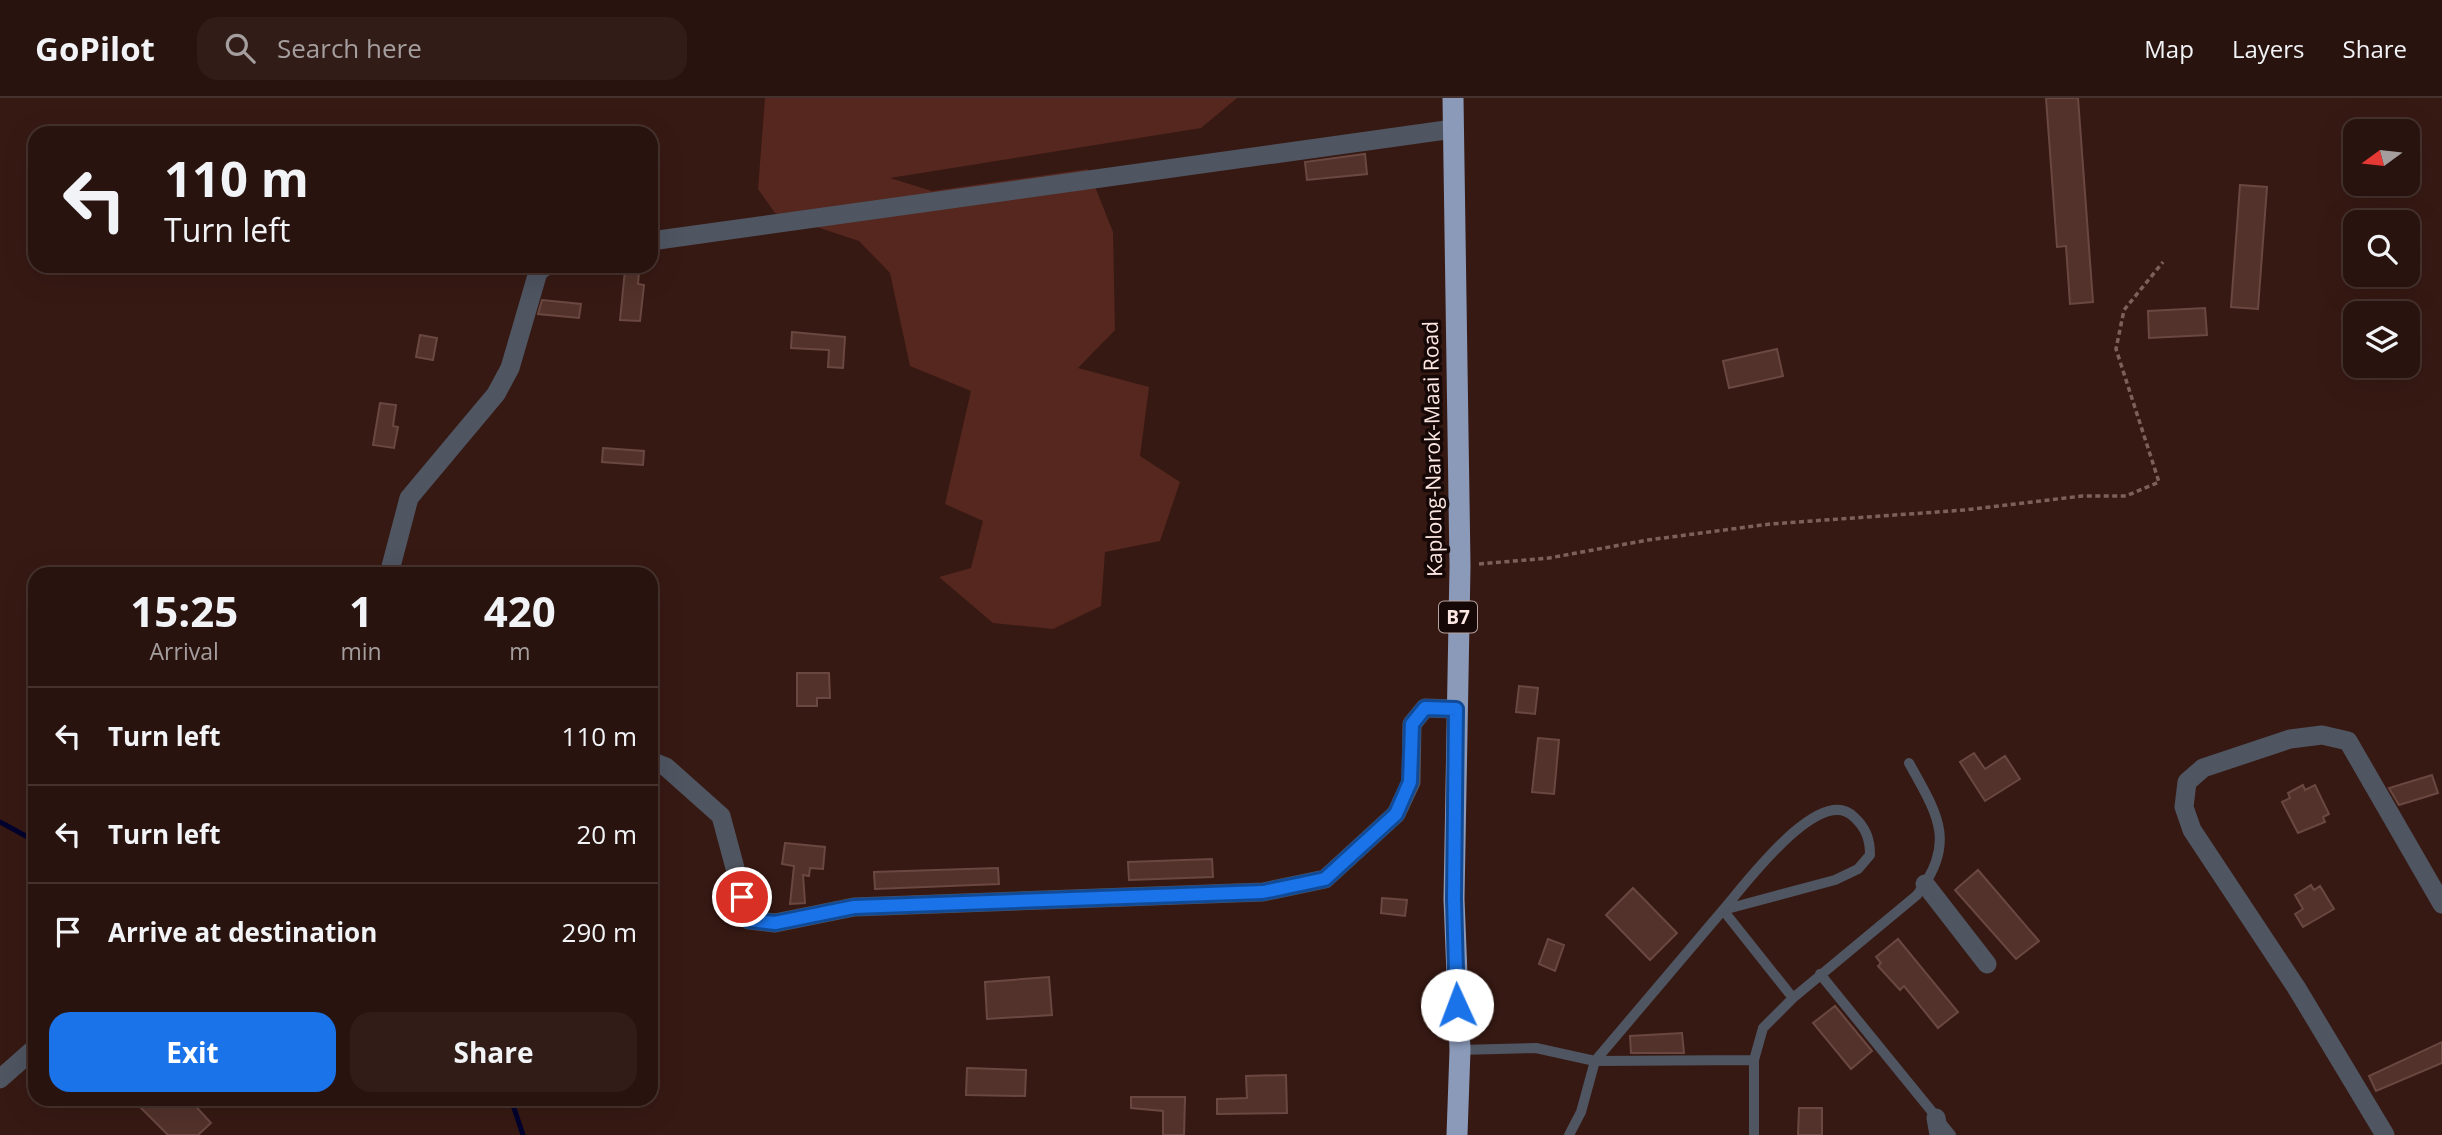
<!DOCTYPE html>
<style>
body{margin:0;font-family:"Open Sans",sans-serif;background:#311c17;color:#f1f3f6;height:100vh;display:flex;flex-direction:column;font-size:26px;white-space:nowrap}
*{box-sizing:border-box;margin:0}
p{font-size:23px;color:#a59e9e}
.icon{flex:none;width:38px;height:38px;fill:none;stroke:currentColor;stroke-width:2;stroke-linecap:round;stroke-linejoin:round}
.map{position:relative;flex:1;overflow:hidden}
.panel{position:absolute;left:28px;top:469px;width:630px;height:539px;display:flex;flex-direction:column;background:#29130e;border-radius:21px;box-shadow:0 7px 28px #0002,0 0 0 2px #45322e}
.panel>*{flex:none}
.guide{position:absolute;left:28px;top:28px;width:630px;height:147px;border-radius:21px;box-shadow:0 7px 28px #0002,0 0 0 2px #45322e;background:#29130e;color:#f1f3f6;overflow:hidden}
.needle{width:46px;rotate:255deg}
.controls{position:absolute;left:2343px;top:21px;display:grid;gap:14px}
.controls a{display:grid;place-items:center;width:77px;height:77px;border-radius:14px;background:#29130e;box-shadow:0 7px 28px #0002,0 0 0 2px #45322e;font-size:35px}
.pin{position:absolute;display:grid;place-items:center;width:60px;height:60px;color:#fff;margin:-30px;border:4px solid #fff;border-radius:50%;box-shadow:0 2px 7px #0007}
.me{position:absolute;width:77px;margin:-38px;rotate:358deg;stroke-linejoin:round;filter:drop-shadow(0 0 5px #0008)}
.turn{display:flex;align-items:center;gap:24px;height:147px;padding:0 21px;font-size:32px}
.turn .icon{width:91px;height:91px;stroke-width:2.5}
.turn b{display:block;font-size:49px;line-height:60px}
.eta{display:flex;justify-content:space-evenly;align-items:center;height:119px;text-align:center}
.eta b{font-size:42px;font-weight:700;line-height:49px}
.button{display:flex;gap:14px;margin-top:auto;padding:14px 21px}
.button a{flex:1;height:80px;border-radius:21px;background:#1a73e8;color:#fff;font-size:28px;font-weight:700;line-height:80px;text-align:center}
.button a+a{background:#311c17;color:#f1f3f6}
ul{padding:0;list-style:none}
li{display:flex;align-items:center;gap:21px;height:98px;padding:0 21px;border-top:2px solid #45322e}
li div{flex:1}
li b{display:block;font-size:26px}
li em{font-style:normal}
header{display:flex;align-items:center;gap:42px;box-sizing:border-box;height:98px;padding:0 35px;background:#29130e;border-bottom:2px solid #45322e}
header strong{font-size:33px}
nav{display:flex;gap:38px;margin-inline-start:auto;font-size:24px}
.search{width:490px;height:63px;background:#311c17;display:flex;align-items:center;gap:18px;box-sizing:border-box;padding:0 24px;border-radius:21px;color:#a59e9e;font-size:26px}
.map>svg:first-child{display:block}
</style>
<header>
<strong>GoPilot</strong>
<div class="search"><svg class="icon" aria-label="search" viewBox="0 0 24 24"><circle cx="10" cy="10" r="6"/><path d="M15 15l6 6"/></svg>Search here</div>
<nav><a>Map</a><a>Layers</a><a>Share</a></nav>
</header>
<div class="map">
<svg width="2442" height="1037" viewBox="0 0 2442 1037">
<rect width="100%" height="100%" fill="#371913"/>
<path fill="#55271e" d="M765,0H1237L1201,30L890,80L932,93L1088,71L1113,134L1115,232L1078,270L1149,289L1140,358L1180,384L1160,443L1105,454L1101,508L1053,531L993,525L939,479L971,470L983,423L945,406L971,293L910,268L890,175L859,143L775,115L758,91Z"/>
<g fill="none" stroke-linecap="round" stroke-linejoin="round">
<path stroke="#00022d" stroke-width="5" d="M0,724L35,743
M511,1001L523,1037"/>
</g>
<path fill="#52322b" stroke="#6a4841" stroke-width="2" d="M2046,0H2078L2093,204L2070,206L2066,148L2057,149Z
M1365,56L1367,76L1307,82L1305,64Z
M2240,87L2267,89L2258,211L2231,209Z
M625,172L639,174L638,186L644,187L640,223L620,222Z
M542,202L581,206L579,220L538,216Z
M2205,210L2207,237L2149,240L2148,213Z
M792,234L845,239L843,270L828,269L829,252L791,250Z
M420,237L437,240L433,262L416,259Z
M1777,251L1783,278L1729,290L1723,263Z
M380,305L396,307L393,328L398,329L394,350L373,347Z
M603,350L644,353L643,367L602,364Z
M797,575H829L830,600H817V608H797Z
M1519,588L1538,590L1535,616L1516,614Z
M1538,640L1559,642L1554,696L1532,694Z
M1974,655L1985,671L2005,658L2020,681L1985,703L1960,664Z
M2432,677L2438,695L2399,707L2389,690Z
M2303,687L2305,692L2315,687L2329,716L2323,719L2325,724L2298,735L2282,704L2290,700L2288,695Z
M785,745L825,749L823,771L810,770L809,778L803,777L805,805L790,806L794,768L782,766Z
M1212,761L1213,779L1129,782L1128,764Z
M998,770L999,786L875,791L874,774Z
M1978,772L2039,843L2016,861L1955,792Z
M2311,787L2314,792L2320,788L2334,811L2303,829L2295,816L2303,811L2295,797Z
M1633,790L1677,835L1650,862L1606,817Z
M1382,800L1407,802L1405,818L1381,815Z
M1548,841L1564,847L1555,873L1539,866Z
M1898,841L1958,914L1938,930L1904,888L1900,892L1878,868L1881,865L1876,859Z
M1049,879L1052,917L987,921L985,884Z
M1835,908L1872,953L1851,971L1813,925Z
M1682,935L1684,955H1631L1630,938Z
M2442,944V965L2376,993L2369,978Z
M967,970L1026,972L1025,998L966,997Z
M1286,977L1287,1015L1217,1016V1001L1247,1000L1246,978Z
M1131,999H1185L1184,1037H1163V1013L1131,1010Z
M132,1001H189L211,1025L198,1037H168Z
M1799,1010H1822V1037H1798Z"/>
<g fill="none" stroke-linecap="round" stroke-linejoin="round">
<path stroke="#7c615b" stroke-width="3.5" stroke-dasharray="5 3.5" stroke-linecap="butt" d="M1479,466L1549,460L1648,442L1770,426L1965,412L2082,398H2126L2159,384L2116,251L2124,212L2163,164"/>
<path stroke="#4f5561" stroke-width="10" d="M1820,876L1951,1037
M1460,952L1536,950L1595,963L1754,962L1763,930L1793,900L1917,797C1957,744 1938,717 1909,665
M1569,1037L1581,1014L1595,963L1723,812L1835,782L1858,771L1870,757C1870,741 1866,730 1854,719C1820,684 1744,788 1723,812L1793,900
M1754,1037V962"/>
<path stroke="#4f5561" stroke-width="19" d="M651,143L1453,31
M389,476L409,400L496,296L510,270L538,174L546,168
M651,663L666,669L721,718L749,822L775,825L854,809L1263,794L1325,781L1396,716L1411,684L1412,626L1425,610L1456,611
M1925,786L1987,866
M0,981L35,950
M1936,1020L1939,1037
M2385,1037L2296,889L2192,732L2184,709L2187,684L2203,670L2290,641L2322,637L2348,643L2442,806"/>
<path stroke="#8b9ab9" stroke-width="21" d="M1453,0L1460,468L1454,801L1460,952L1457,1037"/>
</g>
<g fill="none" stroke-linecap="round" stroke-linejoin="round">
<defs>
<path id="route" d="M742,799L749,822L775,825L854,809L1263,794L1325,781L1396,716L1410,684L1412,626L1425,610L1456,611L1454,801L1457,907"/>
</defs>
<use href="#route" stroke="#114b97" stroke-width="18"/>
<use href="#route" stroke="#1a73e8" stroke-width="12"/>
</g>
<g text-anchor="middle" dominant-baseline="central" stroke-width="7" stroke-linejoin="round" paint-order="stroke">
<rect fill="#150806" stroke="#b7a4a0" stroke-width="2" x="1439" y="503.5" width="38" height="31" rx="5"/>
<g font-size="19" font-weight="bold" fill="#fce7e2">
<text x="1458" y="519">B7</text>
</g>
<g font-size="21" fill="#fce7e2" stroke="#150806">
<text transform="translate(1432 351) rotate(-91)">Kaplong-Narok-Maai Road</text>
</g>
</g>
</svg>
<div class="controls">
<a><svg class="needle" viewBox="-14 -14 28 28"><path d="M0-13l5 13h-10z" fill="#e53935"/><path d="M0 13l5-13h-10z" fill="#a59e9e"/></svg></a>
<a><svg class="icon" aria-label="search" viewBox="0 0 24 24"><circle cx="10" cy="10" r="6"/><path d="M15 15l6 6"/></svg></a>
<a><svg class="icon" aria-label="layers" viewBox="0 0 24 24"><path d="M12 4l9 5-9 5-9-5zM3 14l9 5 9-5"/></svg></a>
</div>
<div class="pin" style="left:742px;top:799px;background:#d93025"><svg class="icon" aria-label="arrive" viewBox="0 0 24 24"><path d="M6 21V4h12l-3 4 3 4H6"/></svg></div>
<svg class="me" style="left:1457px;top:907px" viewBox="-20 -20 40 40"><circle r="19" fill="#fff"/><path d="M0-13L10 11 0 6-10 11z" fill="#1a73e8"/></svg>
<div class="guide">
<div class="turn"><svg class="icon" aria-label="left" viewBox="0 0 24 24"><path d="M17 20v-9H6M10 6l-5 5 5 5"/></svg><div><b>110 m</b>Turn left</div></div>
</div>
<section class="panel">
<div class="eta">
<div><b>15:25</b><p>Arrival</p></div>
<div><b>1</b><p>min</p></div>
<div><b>420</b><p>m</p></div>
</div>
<ul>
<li><svg class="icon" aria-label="left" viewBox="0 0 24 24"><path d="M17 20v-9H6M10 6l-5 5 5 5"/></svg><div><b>Turn left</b></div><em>110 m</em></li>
<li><svg class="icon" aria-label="left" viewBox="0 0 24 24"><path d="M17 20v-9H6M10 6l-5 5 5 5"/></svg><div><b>Turn left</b></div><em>20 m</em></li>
<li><svg class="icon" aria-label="arrive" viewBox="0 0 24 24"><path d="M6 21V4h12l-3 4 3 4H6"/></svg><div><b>Arrive at destination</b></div><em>290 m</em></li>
</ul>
<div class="button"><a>Exit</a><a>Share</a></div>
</section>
</div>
